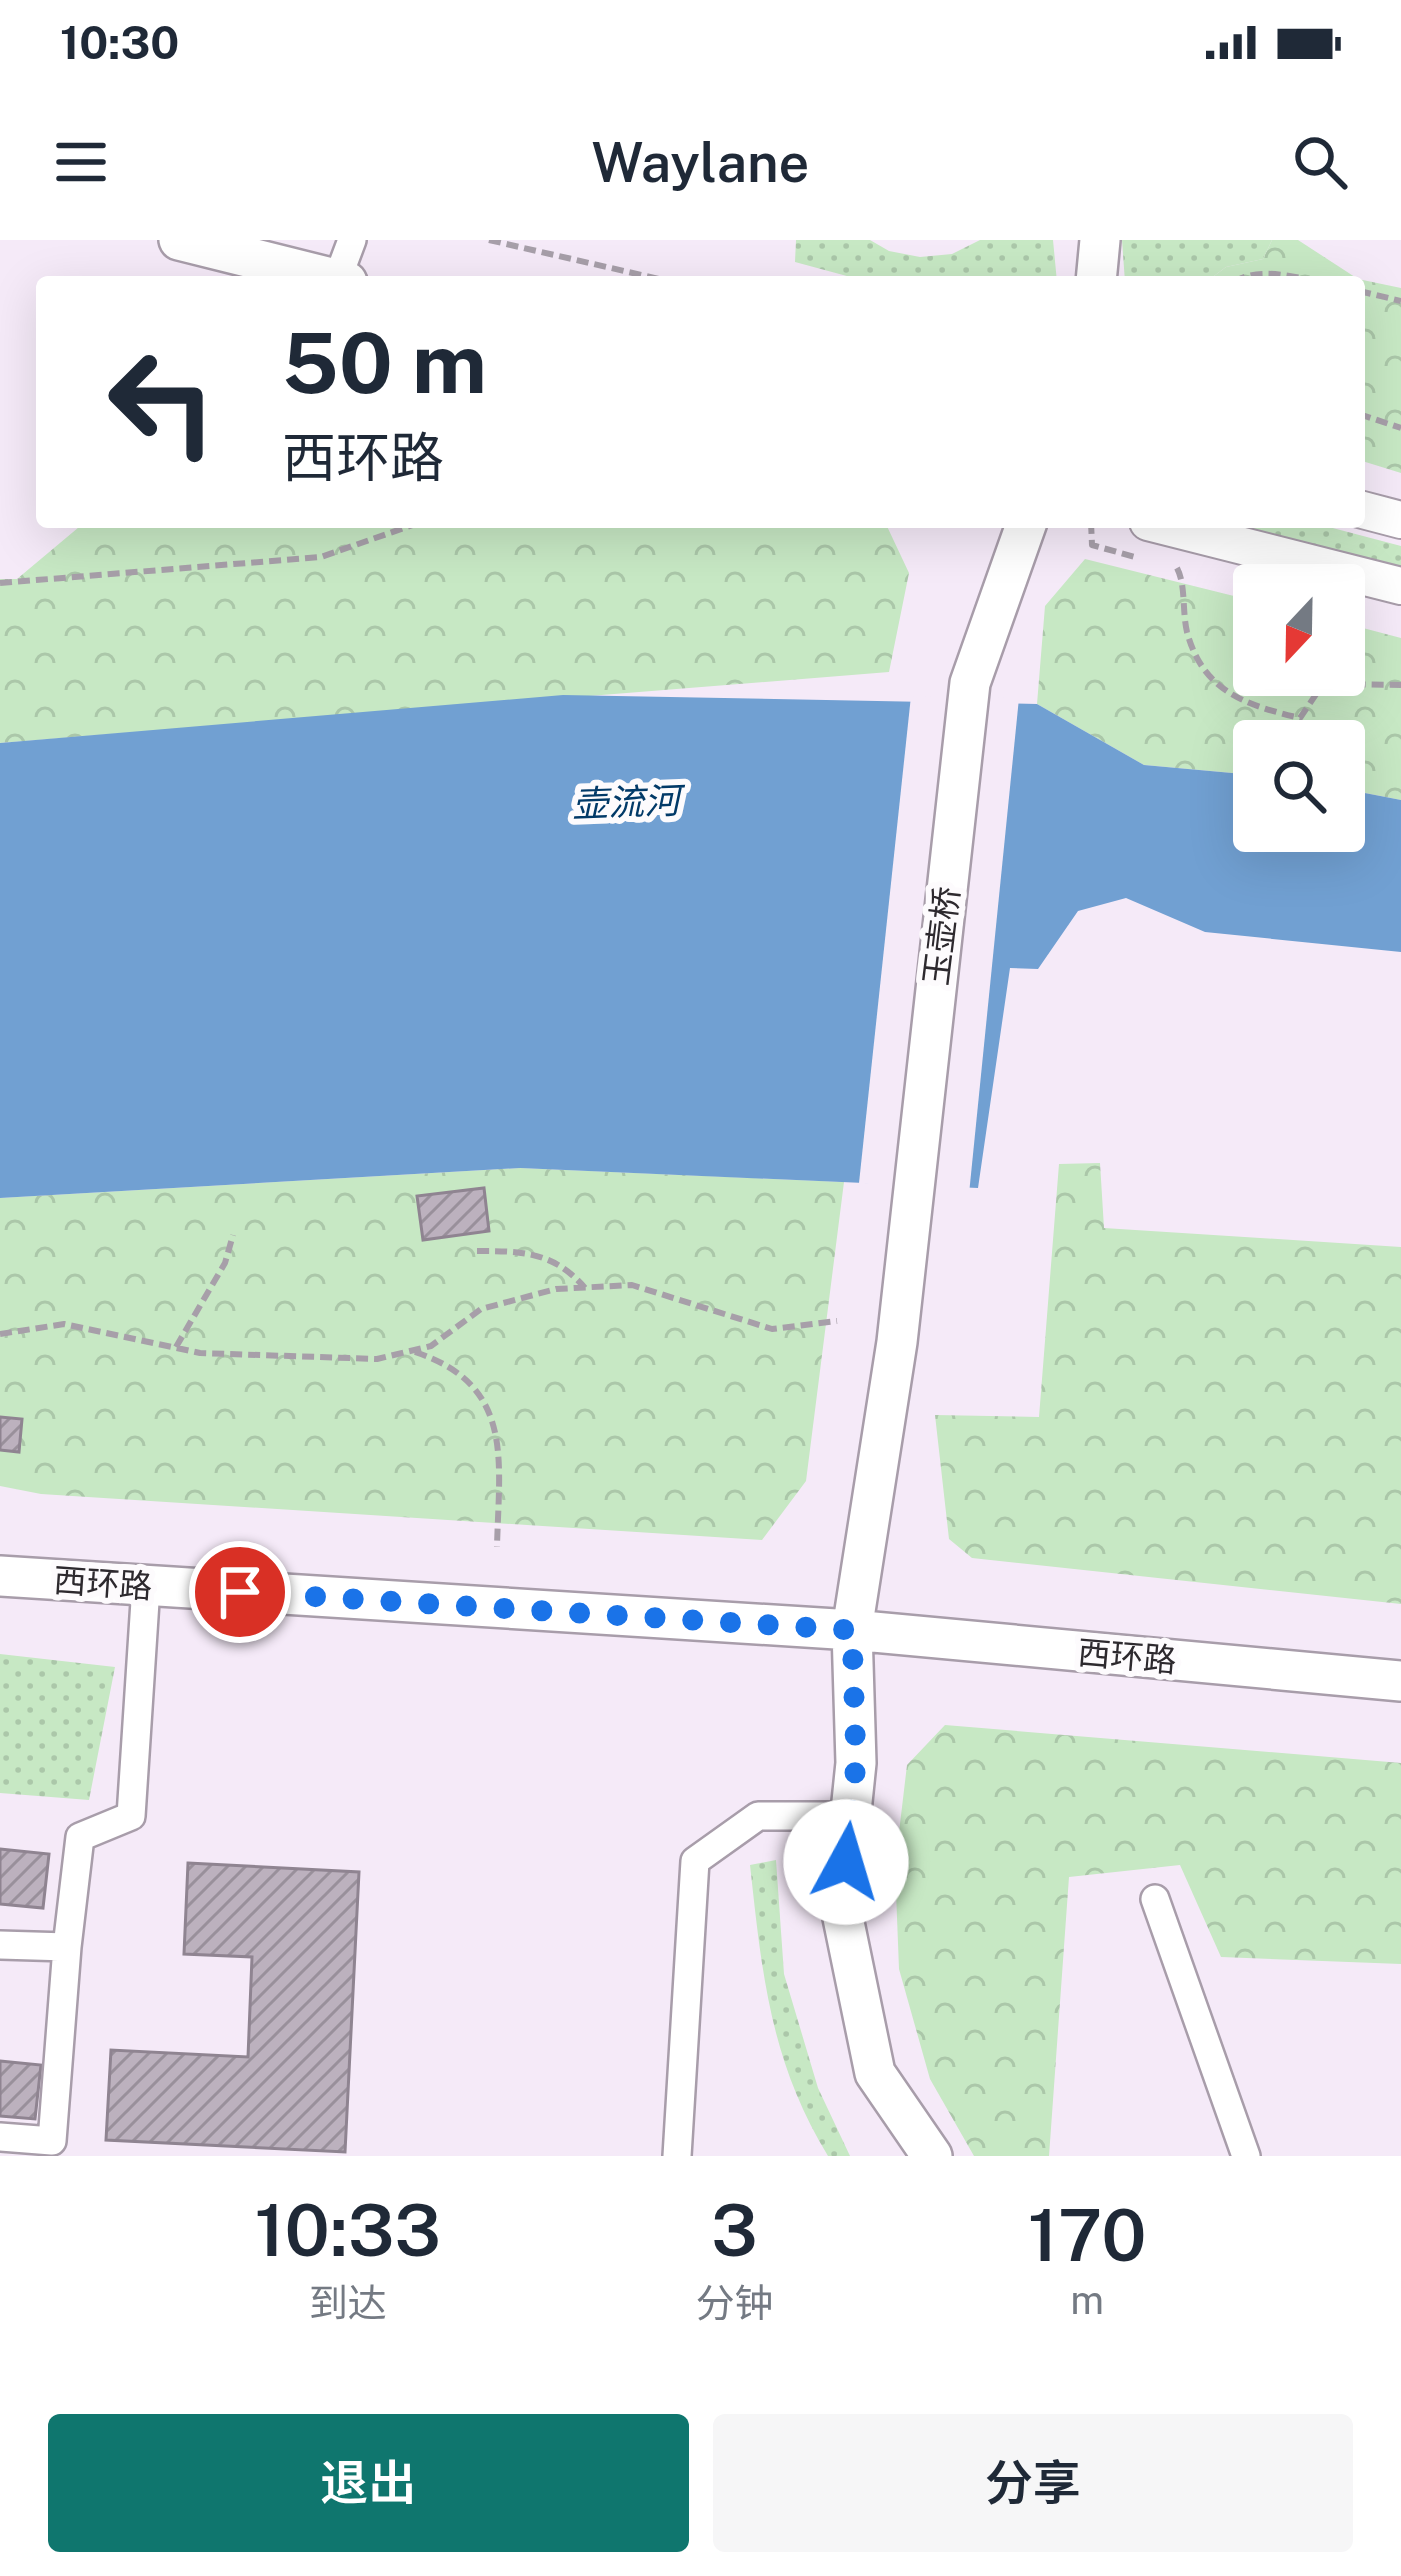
<!DOCTYPE html>
<html lang="zh">
<meta charset="utf-8">
<style>
body{margin:0;font-family:"Public Sans","Noto Sans SC",sans-serif;background:#f6f6f7;color:#1f2937;height:100vh;display:flex;flex-direction:column;font-size:45px;white-space:nowrap}
*{box-sizing:border-box;margin:0}
p{font-size:39px;color:#747a83}
.icon{flex:none;width:66px;height:66px;fill:none;stroke:currentColor;stroke-width:2;stroke-linecap:round;stroke-linejoin:round}
.map{position:relative;height:1916px;overflow:hidden}
.sheet{display:flex;flex-direction:column;background:#fff;flex:1}
.sheet>*{flex:none}
.hud{position:absolute;left:36px;top:36px;width:1329px;height:252px;border-radius:12px;box-shadow:0 12px 48px #0002;background:#fff;color:#1f2937;overflow:hidden}
.needle{width:78px;rotate:202deg}
.buttons{position:absolute;left:1233px;top:324px;display:grid;gap:24px}
.buttons a{display:grid;place-items:center;width:132px;height:132px;border-radius:12px;background:#fff;box-shadow:0 12px 48px #0002;font-size:60px}
.pin{position:absolute;display:grid;place-items:center;width:102px;height:102px;color:#fff;margin:-51px;border:6px solid #fff;border-radius:50%;box-shadow:0 3px 12px #0007}
.me{position:absolute;width:132px;margin:-66px;rotate:6deg;stroke-linejoin:round;filter:drop-shadow(0 0 9px #0008)}
.turn{display:flex;align-items:center;gap:42px;height:252px;padding:0 48px;font-size:54px}
.turn .icon{width:156px;height:156px;stroke-width:2.5}
.turn b{display:block;font-size:84px;line-height:102px}
.eta{display:flex;justify-content:space-evenly;align-items:center;height:204px;text-align:center}
.eta b{font-size:72px;font-weight:600;line-height:84px}
.button{display:flex;gap:24px;margin-top:auto;padding:24px 48px}
.button a{flex:1;height:138px;border-radius:12px;background:#0f766e;color:#fff;font-size:48px;font-weight:600;line-height:138px;text-align:center}
.button a+a{background:#f6f6f7;color:#1f2937}
.status{display:flex;justify-content:space-between;align-items:center;height:84px;padding:0 60px;background:#fff;direction:ltr}
.status svg{height:33px;fill:currentColor}
header{display:flex;justify-content:space-between;align-items:center;height:156px;padding:0 48px;background:#fff;font-size:54px;font-weight:600}
.map>svg:first-child{display:block}
</style>
<div class="status"><b>10:30</b><svg viewBox="0 0 49 12"><path d="M0 12V9h3v3zM5 12V6h3v6zM10 12V3h3v9zM15 12V0h3v12zM26 1h20v11H26zM47 4h2v5h-2z"/></svg></div>
<header><svg class="icon" aria-label="menu" viewBox="0 0 24 24"><path d="M4 6h16M4 12h16M4 18h16"/></svg>Waylane<svg class="icon" aria-label="search" viewBox="0 0 24 24"><circle cx="10" cy="10" r="6"/><path d="M15 15l6 6"/></svg></header>
<div class="map">
<svg width="1401" height="1916" viewBox="0 0 1401 1916">
<defs>
<pattern id="grass-dots" width="8" height="8" patternUnits="userSpaceOnUse" patternTransform="scale(3)"><rect width="8" height="8" fill="#c7e8c4"/><path d="M2 2h.1M6 6h.1" fill="none" stroke="#abc7a9" stroke-width="1.8" stroke-linecap="round"/></pattern>
<pattern id="park-crowns" width="20" height="18" patternUnits="userSpaceOnUse" patternTransform="scale(3)"><rect width="20" height="18" fill="#c7e8c4"/><path d="M2 6a3 3 0 1 1 6 0M12 15a3 3 0 1 1 6 0" fill="none" stroke="#abc7a9"/></pattern>
<pattern id="building-hatch" width="6" height="6" patternUnits="userSpaceOnUse" patternTransform="scale(3)"><rect width="6" height="6" fill="#bcb1be"/><path d="M-1 1l2-2M0 6l6-6M5 7l2-2" fill="none" stroke="#99909b"/></pattern>
</defs>
<rect width="100%" height="100%" fill="#f5eaf8"/>
<path fill="url(#grass-dots)" d="M796,0H870L889,11L920,17L952,14L980,0H1053L1057,42H869L795,22Z
M1122,0H1272L1263,19L1226,27L1206,42H1125Z
M1223,282H1310L1401,306V328Z
M0,1414L115,1427L89,1560L0,1553Z
M776,1620L784,1734L818,1848L850,1916H828C770,1821 762,1733 750,1625Z"/>
<path fill="url(#park-crowns)" d="M1272,0H1298L1358,39L1401,48V233L1359,220V42H1206L1226,27L1263,19Z
M85,282H885L909,333L889,432L0,503V339H17Z
M1085,319L1254,361V435H1344V383L1401,398V560L1344,549V501H1254V535L1144,525L1037,464L1045,366Z
M1100,923L1104,988L1401,1007V1364L972,1318L949,1299L935,1175L1039,1177L1059,924Z
M520,928L844,942L806,1241L762,1300L41,1254L0,1246V958Z
M945,1485L1401,1523V1724L1221,1717L1180,1625L1069,1637L1049,1916H974L930,1839L899,1729L895,1626L907,1525Z"/>
<path fill="#71a0d2" d="M563,455L1037,464L1144,525L1254,535V591H1344V549L1401,560V712L1205,692L1126,658L1078,671L1038,729L1010,728L978,948L520,928L0,958V503Z"/>
<path fill="#f5eaf8" d="M911,456L1019,458L969,954L859,943Z"/>
<path fill="url(#building-hatch)" stroke="#8f8491" stroke-width="3" d="M484,948L489,991L423,1000L417,956Z
M0,1177L22,1179L19,1212L0,1210Z
M0,1609L49,1614L43,1668L0,1664Z
M188,1623L359,1632L345,1912L106,1900L111,1810L248,1817L252,1717L184,1714Z
M0,1821L41,1825L35,1879L0,1876Z"/>
<g fill="none" stroke-linecap="round" stroke-linejoin="round">
<defs>
<path id="minor" d="M337,40L352,0
M1155,1659L1246,1916
M0,1705L67,1707L80,1597L131,1576L146,1346
M0,1897L52,1901L67,1707
M677,1916L695,1621L758,1576H851"/>
<path id="tertiary" d="M1359,269L1401,280
M1148,282L1401,346"/>
<path id="secondary" d="M179,0L347,42
M1096,42L1100,0
M0,1336L852,1390L1401,1441
M932,1916L875,1833L841,1668L856,1523L852,1390L897,1102L970,443L1027,282"/>
</defs>
<use href="#minor" stroke="#a89daa" stroke-width="32"/>
<use href="#tertiary" stroke="#a89daa" stroke-width="40"/>
<use href="#secondary" stroke="#a89daa" stroke-width="44"/>
<path stroke="#a79fa9" stroke-width="6" stroke-dasharray="12 6" stroke-linecap="butt" d="M489,0L672,42
M1234,42C1257,27 1293,36 1318,42
M1359,51L1401,61
M1359,174L1401,188
M1091,282L1092,305L1135,317
M1177,328C1186,345 1182,371 1187,392C1203,452 1246,465 1300,478L1323,444L1401,445
M0,343L321,317L421,282
M477,1011C523,1011 554,1012 585,1048
M0,1094L64,1084L200,1113L377,1119L431,1106L481,1069L556,1049L632,1045L772,1089L837,1081
M176,1107L225,1023L233,995
M415,1112C515,1145 499,1220 497,1307"/>
<use href="#minor" stroke="#fff" stroke-width="27"/>
<use href="#tertiary" stroke="#fff" stroke-width="36"/>
<use href="#secondary" stroke="#fff" stroke-width="39"/>
</g>
<g fill="none" stroke-linecap="round" stroke-linejoin="round">
<path stroke="#1a73e8" stroke-width="21" stroke-dasharray="0 37.8" d="M240,1352L852,1390L856,1523L846,1622"/>
</g>
<g text-anchor="middle" dominant-baseline="central" stroke-width="12" stroke-linejoin="round" paint-order="stroke">
<g font-size="33" fill="#2d292e" stroke="#fdfbfd">
<text transform="translate(941 696) rotate(-83)">玉壶桥</text>
<text transform="translate(103 1343) rotate(4)">西环路</text>
<text transform="translate(1127 1416) rotate(5)">西环路</text>
</g>
<g font-size="36" font-style="italic" fill="#023a68" stroke="#fdfbfd">
<text transform="translate(626 562) rotate(-2)">壶流河</text>
</g>
</g>
</svg>
<div class="buttons">
<a><svg class="needle" viewBox="-14 -14 28 28"><path d="M0-13l5 13h-10z" fill="#e53935"/><path d="M0 13l5-13h-10z" fill="#747a83"/></svg></a>
<a><svg class="icon" aria-label="search" viewBox="0 0 24 24"><circle cx="10" cy="10" r="6"/><path d="M15 15l6 6"/></svg></a>
</div>
<div class="pin" style="left:240px;top:1352px;background:#d93025"><svg class="icon" aria-label="arrive" viewBox="0 0 24 24"><path d="M6 21V4h12l-3 4 3 4H6"/></svg></div>
<svg class="me" style="left:846px;top:1622px" viewBox="-20 -20 40 40"><circle r="19" fill="#fff"/><path d="M0-13L10 11 0 6-10 11z" fill="#1a73e8"/></svg>
<div class="hud">
<div class="turn"><svg class="icon" aria-label="left" viewBox="0 0 24 24"><path d="M17 20v-9H6M10 6l-5 5 5 5"/></svg><div><b>50 m</b>西环路</div></div>
</div>
</div>
<section class="sheet">
<div class="eta">
<div><b>10:33</b><p>到达</p></div>
<div><b>3</b><p>分钟</p></div>
<div><b>170</b><p>m</p></div>
</div>
<div class="button"><a>退出</a><a>分享</a></div>
</section>
